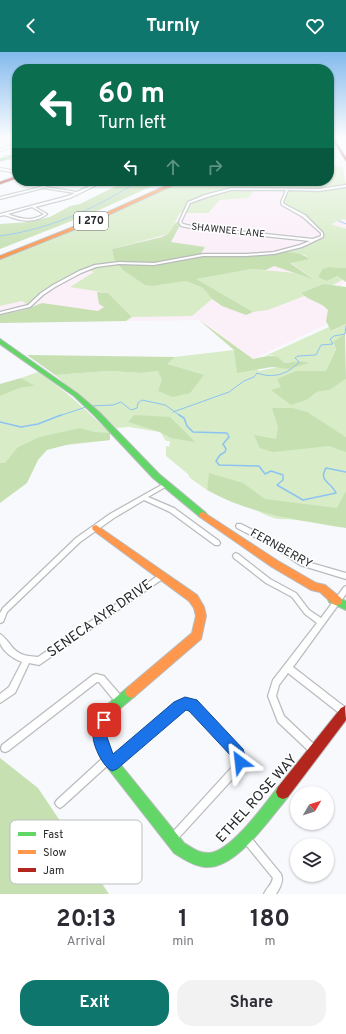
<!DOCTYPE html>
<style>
body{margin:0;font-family:Overpass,sans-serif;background:#f2f2f3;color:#2b2b33;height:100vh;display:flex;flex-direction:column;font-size:15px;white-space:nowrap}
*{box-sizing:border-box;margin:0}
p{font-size:13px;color:#7c7c81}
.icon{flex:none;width:22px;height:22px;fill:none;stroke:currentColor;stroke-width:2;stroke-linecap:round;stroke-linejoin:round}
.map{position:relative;height:842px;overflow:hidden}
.panel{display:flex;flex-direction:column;background:#fff;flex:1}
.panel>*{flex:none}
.hud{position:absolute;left:12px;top:12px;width:322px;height:122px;border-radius:16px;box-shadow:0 1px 3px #0004;background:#0b6e4f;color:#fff;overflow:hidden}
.needle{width:26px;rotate:51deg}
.tools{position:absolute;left:290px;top:734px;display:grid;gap:8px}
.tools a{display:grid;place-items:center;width:44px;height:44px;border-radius:50%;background:#fff;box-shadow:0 1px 3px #0004;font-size:20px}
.pin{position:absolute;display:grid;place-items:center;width:34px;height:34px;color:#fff;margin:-17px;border-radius:8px;box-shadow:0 2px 6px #0006}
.me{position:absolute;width:44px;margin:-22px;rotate:330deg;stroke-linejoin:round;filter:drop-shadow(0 0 3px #0008)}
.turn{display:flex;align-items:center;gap:14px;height:84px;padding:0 20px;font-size:18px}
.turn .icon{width:52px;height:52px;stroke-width:2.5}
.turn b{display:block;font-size:28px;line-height:34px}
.lanes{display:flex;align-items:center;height:38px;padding:0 20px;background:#0003;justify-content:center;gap:20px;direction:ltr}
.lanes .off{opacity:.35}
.eta{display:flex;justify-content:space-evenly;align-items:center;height:68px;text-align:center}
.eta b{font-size:24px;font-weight:700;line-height:28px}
.button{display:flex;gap:8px;margin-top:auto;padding:8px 20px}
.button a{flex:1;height:46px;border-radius:16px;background:#0f766e;color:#fff;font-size:16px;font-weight:700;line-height:46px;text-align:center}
.button a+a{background:#f2f2f3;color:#2b2b33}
header{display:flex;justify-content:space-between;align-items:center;height:52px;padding:0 20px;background:#0f766e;color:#fff;font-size:18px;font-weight:700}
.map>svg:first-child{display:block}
</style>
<header><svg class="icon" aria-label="back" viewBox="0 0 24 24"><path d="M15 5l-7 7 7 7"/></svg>Turnly<svg class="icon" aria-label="heart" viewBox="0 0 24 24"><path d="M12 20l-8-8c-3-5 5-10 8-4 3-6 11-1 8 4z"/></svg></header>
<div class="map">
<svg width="346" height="842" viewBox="0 0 346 842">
<rect width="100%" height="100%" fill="#f7f9fc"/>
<path fill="#fbeff8" d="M190,129H329L346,134V221L329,271L253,307L199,268L0,271V210Z"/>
<path fill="#d7ecc7" d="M329,113L343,115L346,133V168L343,167L331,172L346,177V216L329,215L327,229L337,224L342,228L331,234L323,232L301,241L304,244L268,258L253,260L195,227L252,217L295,221L312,226L290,210L308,206L305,203L281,199L322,185V181L304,164L288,156L282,150L287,138L255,137L248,146L220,148L208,161H180L168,182L112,197L114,207L123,218L153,234L186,229L203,236L212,247L192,264L132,265L108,241L70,235L94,220C80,212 41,243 29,254L22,249L0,254V207L184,129H329Z
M346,272V282L333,292L336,296L326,320L296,319L308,347L317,340L330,338L346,327V385L320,369L346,390V473L287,467C271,469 258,458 244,452C232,446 220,440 207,434V438L190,426L188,422L166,404V394L169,395L170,389H166L160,380L129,375L117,376L55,323L108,319L141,321L158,319L175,305L234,298L259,319C276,314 292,317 309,311L301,309L284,311L272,303L265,304L329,275L332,279Z
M38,320C65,338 87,359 110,381H104L110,388L41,396L0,449V344L20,336L34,334L21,326Z"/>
<path fill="#c6e0b2" d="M126,129H163L97,159L0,197V172L29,170L50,165L70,154L80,152Z
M178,170L180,173L171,190L205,195L200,203C215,203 229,204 244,203C263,203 294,194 309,207L290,211L313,227L274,214L266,218L252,217L196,227L253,260L246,263L222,254L212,247L203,236L186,229L153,234L145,233L123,218L114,207L112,197L162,185L168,182L175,171Z
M329,215L346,216V230L337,224L327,229L318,225L323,217Z
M323,232L346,235V272L331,279L326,269L328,258C321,250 309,249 301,241Z
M97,240L108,241L132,265L126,269L0,271V263L24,258L42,251L98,259L104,255L99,252Z
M199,268L253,307C265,305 276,300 284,311L301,309L310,311L288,317L272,315L237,321L234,298Z
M345,282L346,327L330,338L317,340L308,347L291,353L271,338L281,335L277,327L296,319H326L336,297L333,290Z
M27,303L175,305L167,312L204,323L190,341L173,345L158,339L162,328L158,319L141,321L108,319L55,323Z
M21,326L35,334L20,336L0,344V332Z
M272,356H292L307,360L346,385V400L329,394L273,400L260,396L254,383L276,387L278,375Z
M134,363L170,365L195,390L171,386L160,380L128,370Z
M80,376L94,380L110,381V388L70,392L47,398L38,408L27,431L0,451V411H5L18,395L40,385Z
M209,421L243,431L265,447L337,456L346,439V476C298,468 249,462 207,438Z
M0,706L38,736L109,842H0Z"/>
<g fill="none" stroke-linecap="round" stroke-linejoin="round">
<path stroke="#8dc3f2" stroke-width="1" d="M339,169L346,172
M0,184C49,177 90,159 132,133L138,134L145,129
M90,354L113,353L121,350L131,358L137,356L138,351L142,348L165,353L181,364
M173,360L229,340L244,329L254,325L257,321C273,327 288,322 299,310L295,306L298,304L316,303L321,293L333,292L330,287L334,284L345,282L346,274
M59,364L86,355"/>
<path stroke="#8dc3f2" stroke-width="1.5" d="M179,363L184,366L187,374L193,380L227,381L229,385L223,392L226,397L225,400L220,403L216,409L219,413L259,414L265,422L271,419L283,423V428L277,433L303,448L336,441C331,430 318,429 326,416L346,420
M0,370L21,375L38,372L61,363"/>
<defs>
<path id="street" d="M0,85L17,86V88L0,87Z
M17,91V93L0,99V97Z
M6,104L17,107V109L5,105Z
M0,116L17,119V121L0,118Z
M55,129H58L45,135L77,140L92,133L69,129C77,129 84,131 92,132C97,132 100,129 105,129L70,146L35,155L47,162C37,170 25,170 13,166C7,164 5,162 0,164V162L68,144L75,141L43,136L0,147V145L37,136ZM32,155L44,162C32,170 20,167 8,162Z
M346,133V135L319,139L288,138L283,150L284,152L305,163L323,181V185L302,195L274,202L246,204H203L154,213L119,212L96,215L81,221L55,235L43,243L30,255L0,262V260L28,253L41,241L53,233L79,219L95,213L119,210L154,211L203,202H246L274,200L300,193L310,189L191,176L181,174L179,170L188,150L205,143L231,136L319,137ZM231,138H286L281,150L282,153L303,165L321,181V184L313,187L191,174L183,172L181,170L190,151L207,145Z
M165,431L167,432L168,433L167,434L148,445L174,456L219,489L220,491L219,493H215L170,460L144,448L114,466L80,490L7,560L3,570L0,571V561L3,556L76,486L110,462Z
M237,472H241L274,489L304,509L346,521V527L300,513L270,493L237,476L236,474Z
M236,501L238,502L270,527L296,541L309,558L321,566L344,535L346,534V542L293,615L346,656V665L343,664L288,621L279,633L276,644L284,664L319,697L320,700L319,703L316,704L313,703L278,670L268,644L273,628L317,571L305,562L292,545L266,531L234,506L233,504L234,502Z
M162,521L164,522L165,524L164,526L42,611L39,613L29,611L15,641L0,651V642L9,635L22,610C14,607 3,600 0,591C0,589 0,585 0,582C4,584 6,588 9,591C17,603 25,604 38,605Z
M96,622L104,624L123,646L124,649L123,652L120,653L117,652L99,630H97L8,699L5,700L2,699L1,696L2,693L93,623Z
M185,647L195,650L241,699L244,710L239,720L175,790L172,792L169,790L167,787L169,784L233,714L236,709L234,704L190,656L185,655L182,657L115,715L112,716L109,715L108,713L63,754L60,756L57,754L55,751L57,748L105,704L108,703L111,704L112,706L176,651Z
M245,780L248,782L281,822C284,829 280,836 276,842H264C267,835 271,834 273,826L242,788L240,785L242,782Z"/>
<path id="fast" d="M17,102V104L0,109V107Z
M0,287L78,342L99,360L159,422L206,461L207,463L206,465H200L153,426L95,364L74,344L0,292Z
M333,543L346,549V558L329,550L328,547L329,544Z
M131,634L135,636L137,640L135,644L116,660L109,670L106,685L112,702L184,791C192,796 200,802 210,801C232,798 264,753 278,735L283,733L288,735L290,740L288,745C270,766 236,818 205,815C194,814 183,807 174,801L103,710L94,685L100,664L108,652L127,636Z"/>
<path id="slow" d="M177,129H182L88,172L0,207V204L86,170Z
M203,460L278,509L316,531L325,533L341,546L342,549L341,552L337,553L333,552L320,540L311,538L272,515L200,465L199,463L200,461Z
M96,473L197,543L204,555L206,564L201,587L135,644L131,646L127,644L125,640L127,636L192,581L196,564L194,556L189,549L93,478L92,476L93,474Z"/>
<path id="jam" d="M338,85H340L336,90L346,106V109L334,90Z
M17,124V126L0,132V130Z
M345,654L346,668L288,745L283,747L278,745L276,740L278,735L341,656Z"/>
</defs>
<use href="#street" stroke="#b9bbbd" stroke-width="2.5"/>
<use href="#fast" stroke="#b9bbbd" stroke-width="2"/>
<use href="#slow" stroke="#b9bbbd" stroke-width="2"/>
<use href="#jam" stroke="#b9bbbd" stroke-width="2"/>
<use href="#street" fill="#fefeff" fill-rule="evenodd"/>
<use href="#fast" fill="#63d668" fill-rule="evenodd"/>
<use href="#slow" fill="#ff974d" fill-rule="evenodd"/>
<use href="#jam" fill="#b3261e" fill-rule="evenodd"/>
</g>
<linearGradient id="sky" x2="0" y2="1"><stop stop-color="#83baec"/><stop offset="0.42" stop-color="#fbfcfe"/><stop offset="1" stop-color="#fbfcfe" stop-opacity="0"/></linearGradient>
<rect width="346" height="203" fill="url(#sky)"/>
<path fill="#1a73e8" stroke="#114b97" d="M185,645L197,648L243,697L247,710L245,715L240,717L235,715L232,705L189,659L186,658L117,717L112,719C103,715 93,694 93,684C93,678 97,669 100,663L104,661L109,663L111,668L107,685L113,702L174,650Z"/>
<g text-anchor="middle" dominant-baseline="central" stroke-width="3" stroke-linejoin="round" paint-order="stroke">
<g font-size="10" fill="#27292b" stroke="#fff">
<text transform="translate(228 179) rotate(6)">SHAWNEE LANE</text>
</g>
<rect fill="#fff" stroke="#68696b" stroke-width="1" x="74" y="160" width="34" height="18" rx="3"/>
<g font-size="11" font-weight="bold" fill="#27292b">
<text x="91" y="169">I 270</text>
</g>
<g font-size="12" fill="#27292b" stroke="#fff">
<text transform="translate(281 497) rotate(29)">FERNBERRY</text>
</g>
<g font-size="14" fill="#27292b" stroke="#fff">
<text transform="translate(100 567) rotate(-35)">SENECA AYR DRIVE</text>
<text transform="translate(257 747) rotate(-48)">ETHEL ROSE WAY</text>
</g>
</g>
<rect x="10" y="768" width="132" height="64" rx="6" fill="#fff" stroke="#bebfbf" stroke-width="1"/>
<rect x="18" y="780" width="18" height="4" fill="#63d668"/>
<rect x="18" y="798" width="18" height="4" fill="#ff974d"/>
<rect x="18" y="816" width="18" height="4" fill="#b3261e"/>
<g font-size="11" fill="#27292b">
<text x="43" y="786">Fast</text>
<text x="43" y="804">Slow</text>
<text x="43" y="822">Jam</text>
</g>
</svg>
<div class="tools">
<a><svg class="needle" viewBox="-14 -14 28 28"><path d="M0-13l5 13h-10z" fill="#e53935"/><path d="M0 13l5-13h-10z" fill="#7c7c81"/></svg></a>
<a><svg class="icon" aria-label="layers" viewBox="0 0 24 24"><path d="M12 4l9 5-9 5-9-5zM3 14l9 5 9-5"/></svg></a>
</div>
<div class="pin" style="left:104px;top:668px;background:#d93025"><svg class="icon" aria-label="arrive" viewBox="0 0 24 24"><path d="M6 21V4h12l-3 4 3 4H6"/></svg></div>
<svg class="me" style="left:240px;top:710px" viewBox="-20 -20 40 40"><path d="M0-17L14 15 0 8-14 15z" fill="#1a73e8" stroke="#fff" stroke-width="4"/></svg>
<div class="hud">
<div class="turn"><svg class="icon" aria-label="left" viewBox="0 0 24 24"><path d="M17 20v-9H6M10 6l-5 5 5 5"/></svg><div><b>60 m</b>Turn left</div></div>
<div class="lanes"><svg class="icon" aria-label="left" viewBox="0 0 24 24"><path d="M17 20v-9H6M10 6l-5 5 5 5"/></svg><svg class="icon off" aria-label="ahead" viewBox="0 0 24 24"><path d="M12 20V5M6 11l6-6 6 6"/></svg><svg class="icon off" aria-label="right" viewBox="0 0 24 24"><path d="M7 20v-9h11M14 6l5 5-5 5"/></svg></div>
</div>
</div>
<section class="panel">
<div class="eta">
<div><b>20:13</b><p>Arrival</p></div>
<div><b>1</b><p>min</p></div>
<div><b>180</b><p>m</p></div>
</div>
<div class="button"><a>Exit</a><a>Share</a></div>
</section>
